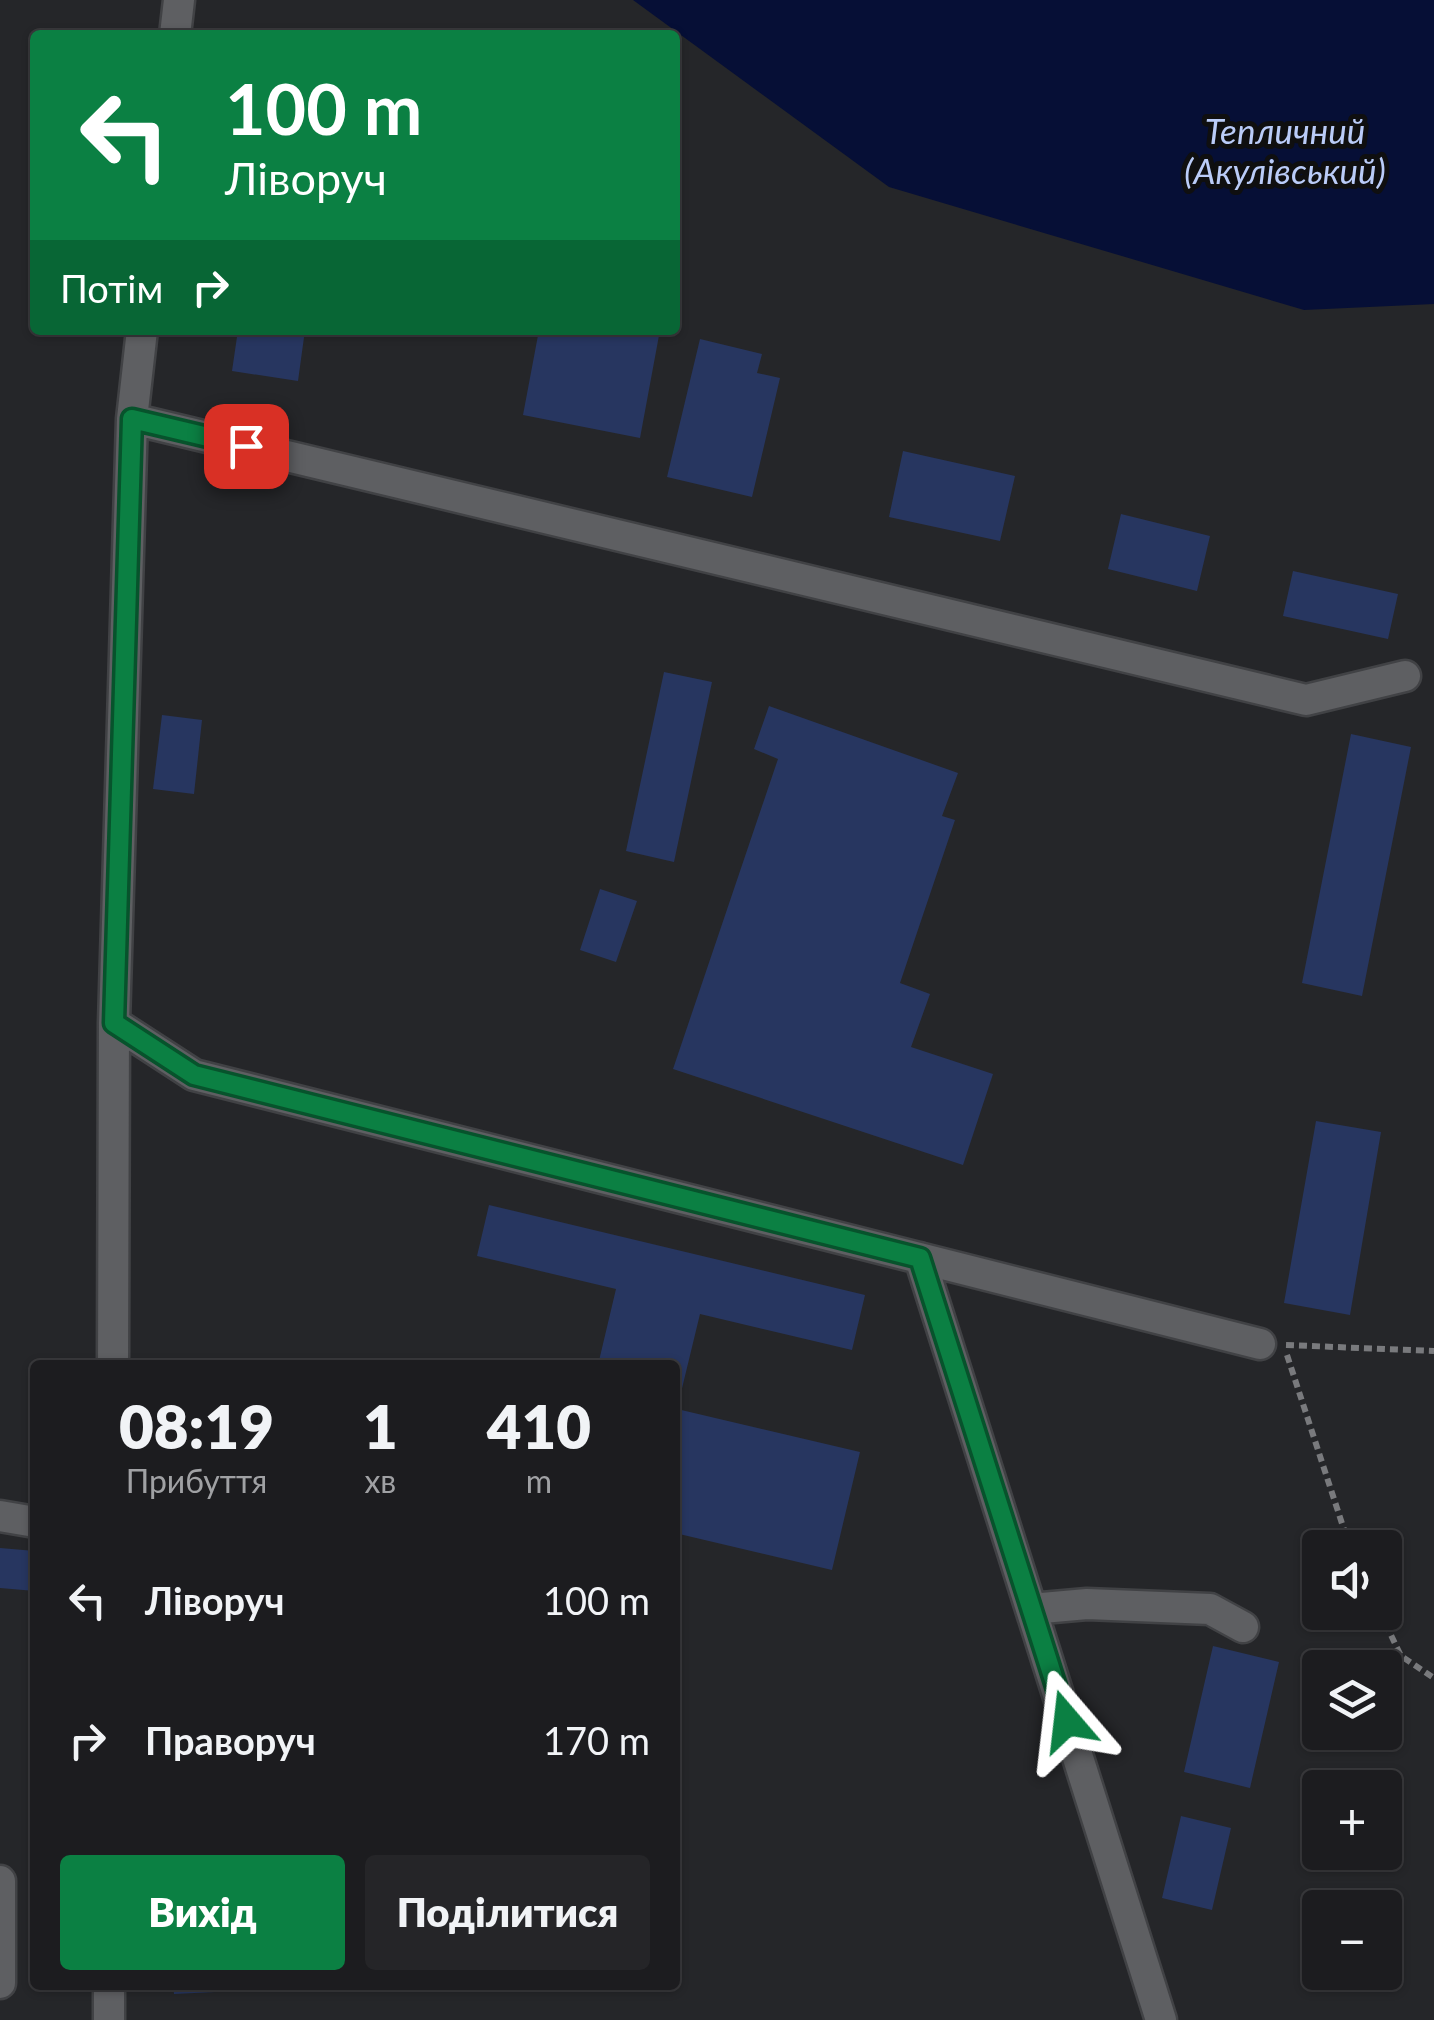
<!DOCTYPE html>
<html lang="uk">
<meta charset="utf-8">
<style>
body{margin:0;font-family:Lato,sans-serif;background:#252528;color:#f1f3f6;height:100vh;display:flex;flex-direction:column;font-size:38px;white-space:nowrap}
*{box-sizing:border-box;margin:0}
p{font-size:32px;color:#a0a1a4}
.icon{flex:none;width:55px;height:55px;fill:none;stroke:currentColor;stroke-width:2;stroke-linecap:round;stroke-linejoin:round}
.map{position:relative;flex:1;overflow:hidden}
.sheet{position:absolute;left:30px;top:1360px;width:650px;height:630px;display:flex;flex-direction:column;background:#1c1c1f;border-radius:10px;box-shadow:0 2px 8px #0004,0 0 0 2px #3a3a3d}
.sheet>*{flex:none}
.banner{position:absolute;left:30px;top:30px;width:650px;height:305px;border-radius:10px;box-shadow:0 2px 8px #0004,0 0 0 2px #3a3a3d;background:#0b8043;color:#fff;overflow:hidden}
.buttons{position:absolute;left:1302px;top:1530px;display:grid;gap:20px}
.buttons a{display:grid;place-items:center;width:100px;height:100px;border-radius:10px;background:#1c1c1f;box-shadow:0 2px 8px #0004,0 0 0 2px #3a3a3d;font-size:50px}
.pin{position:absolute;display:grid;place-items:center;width:85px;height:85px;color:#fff;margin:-42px;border-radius:20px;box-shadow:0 5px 15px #0006}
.me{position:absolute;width:110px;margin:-55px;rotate:343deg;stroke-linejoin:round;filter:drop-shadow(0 0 8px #0008)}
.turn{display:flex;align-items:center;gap:35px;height:210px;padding:0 30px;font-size:45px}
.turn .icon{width:130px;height:130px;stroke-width:2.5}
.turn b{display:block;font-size:70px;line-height:85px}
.then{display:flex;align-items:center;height:95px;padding:0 30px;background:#0003;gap:20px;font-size:38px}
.eta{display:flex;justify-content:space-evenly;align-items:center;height:170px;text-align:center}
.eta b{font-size:60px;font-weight:800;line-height:70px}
.cta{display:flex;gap:20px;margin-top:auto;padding:20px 30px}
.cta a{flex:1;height:115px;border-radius:10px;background:#0b8043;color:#fff;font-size:40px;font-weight:800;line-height:115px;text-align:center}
.cta a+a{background:#252528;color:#f1f3f6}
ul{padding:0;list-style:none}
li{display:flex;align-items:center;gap:30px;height:140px;padding:0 30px}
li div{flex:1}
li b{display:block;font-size:38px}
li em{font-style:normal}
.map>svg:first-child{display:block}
</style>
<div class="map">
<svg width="1434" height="2020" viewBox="0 0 1434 2020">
<rect width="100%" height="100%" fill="#252629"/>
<path fill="#060f36" d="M633,0H1434V304L1304,310L889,187Z"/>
<path fill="#273660" d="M238,330H305L298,381L232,371Z
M539,330H660L640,438L523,415Z
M700,339L762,354L757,373L780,378L752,497L667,477Z
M903,451L1015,476L1000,541L889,517Z
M1121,514L1210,536L1197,591L1108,569Z
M1293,571L1398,594L1388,639L1283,616Z
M664,672L712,682L674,862L626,851Z
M769,706L958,773L942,816L955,820L900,983L930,994L911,1047L993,1074L963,1165L673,1069L778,759L754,749Z
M162,715L202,720L194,794L153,789Z
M1351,734L1411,747L1362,996L1302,983Z
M600,889L637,901L616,962L580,950Z
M1316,1121L1381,1132L1350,1315L1284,1303Z
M489,1205L865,1295L852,1350L700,1314L677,1409L860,1452L832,1570L675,1533V1365H598L616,1289L477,1256Z
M0,1548L35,1551V1591L0,1588Z
M1213,1646L1279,1662L1250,1788L1184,1772Z
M1181,1816L1231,1828L1212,1910L1162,1898Z
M173,1985H236V1991L174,1994Z"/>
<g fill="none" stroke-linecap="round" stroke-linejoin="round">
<defs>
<path id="minor" d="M175,35L179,0
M132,419L1306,700L1405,676
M114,1023L194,1075L1260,1344
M920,1258L1161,2020
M113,1365L114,1023L132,419L142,330
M0,1516L35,1522
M1031,1609L1087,1604L1210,1609L1243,1627
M0,1881V1983
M109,2020V1985"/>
</defs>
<use href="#minor" stroke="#414245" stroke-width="35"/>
<path stroke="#797a7d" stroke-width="6" stroke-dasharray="8 5" stroke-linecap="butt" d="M1286,1345L1434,1351
M1287,1355L1350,1548
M1380,1612L1401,1656L1434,1678"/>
<use href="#minor" stroke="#5e5f62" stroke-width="30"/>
</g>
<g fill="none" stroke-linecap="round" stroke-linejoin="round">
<defs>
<path id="route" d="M246,446L132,419L114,1023L194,1075L920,1258L1067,1721"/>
</defs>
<use href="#route" stroke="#07532c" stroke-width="25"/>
<use href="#route" stroke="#0b8043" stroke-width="18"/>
</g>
<g text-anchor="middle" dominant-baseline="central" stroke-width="10" stroke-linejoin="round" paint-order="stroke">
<g font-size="35" font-style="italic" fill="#baccf8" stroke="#0f0f10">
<text x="1285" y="130">Тепличний<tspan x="1285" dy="40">(Акулівський)</tspan></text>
</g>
</g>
</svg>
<div class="buttons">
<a><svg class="icon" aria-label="sound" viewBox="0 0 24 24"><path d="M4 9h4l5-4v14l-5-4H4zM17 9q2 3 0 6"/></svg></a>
<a><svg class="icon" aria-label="layers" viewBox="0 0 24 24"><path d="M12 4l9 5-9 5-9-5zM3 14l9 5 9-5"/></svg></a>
<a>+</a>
<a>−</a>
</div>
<div class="pin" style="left:246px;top:446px;background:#d93025"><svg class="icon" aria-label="arrive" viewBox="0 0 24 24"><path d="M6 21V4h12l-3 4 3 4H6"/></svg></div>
<svg class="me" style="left:1067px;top:1721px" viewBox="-20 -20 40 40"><path d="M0-17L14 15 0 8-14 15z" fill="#0b8043" stroke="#fff" stroke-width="4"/></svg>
<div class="banner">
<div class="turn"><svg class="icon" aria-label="left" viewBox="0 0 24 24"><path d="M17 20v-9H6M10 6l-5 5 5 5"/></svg><div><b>100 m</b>Ліворуч</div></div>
<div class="then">Потім<svg class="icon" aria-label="right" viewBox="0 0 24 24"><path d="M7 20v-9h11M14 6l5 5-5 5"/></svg></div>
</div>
<section class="sheet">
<div class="eta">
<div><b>08:19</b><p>Прибуття</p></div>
<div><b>1</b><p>хв</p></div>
<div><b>410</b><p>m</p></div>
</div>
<ul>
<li><svg class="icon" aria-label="left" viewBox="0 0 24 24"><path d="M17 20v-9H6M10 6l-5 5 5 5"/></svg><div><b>Ліворуч</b></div><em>100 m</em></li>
<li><svg class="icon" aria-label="right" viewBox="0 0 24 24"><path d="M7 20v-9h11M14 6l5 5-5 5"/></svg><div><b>Праворуч</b></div><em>170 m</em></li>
</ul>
<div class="cta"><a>Вихід</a><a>Поділитися</a></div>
</section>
</div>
